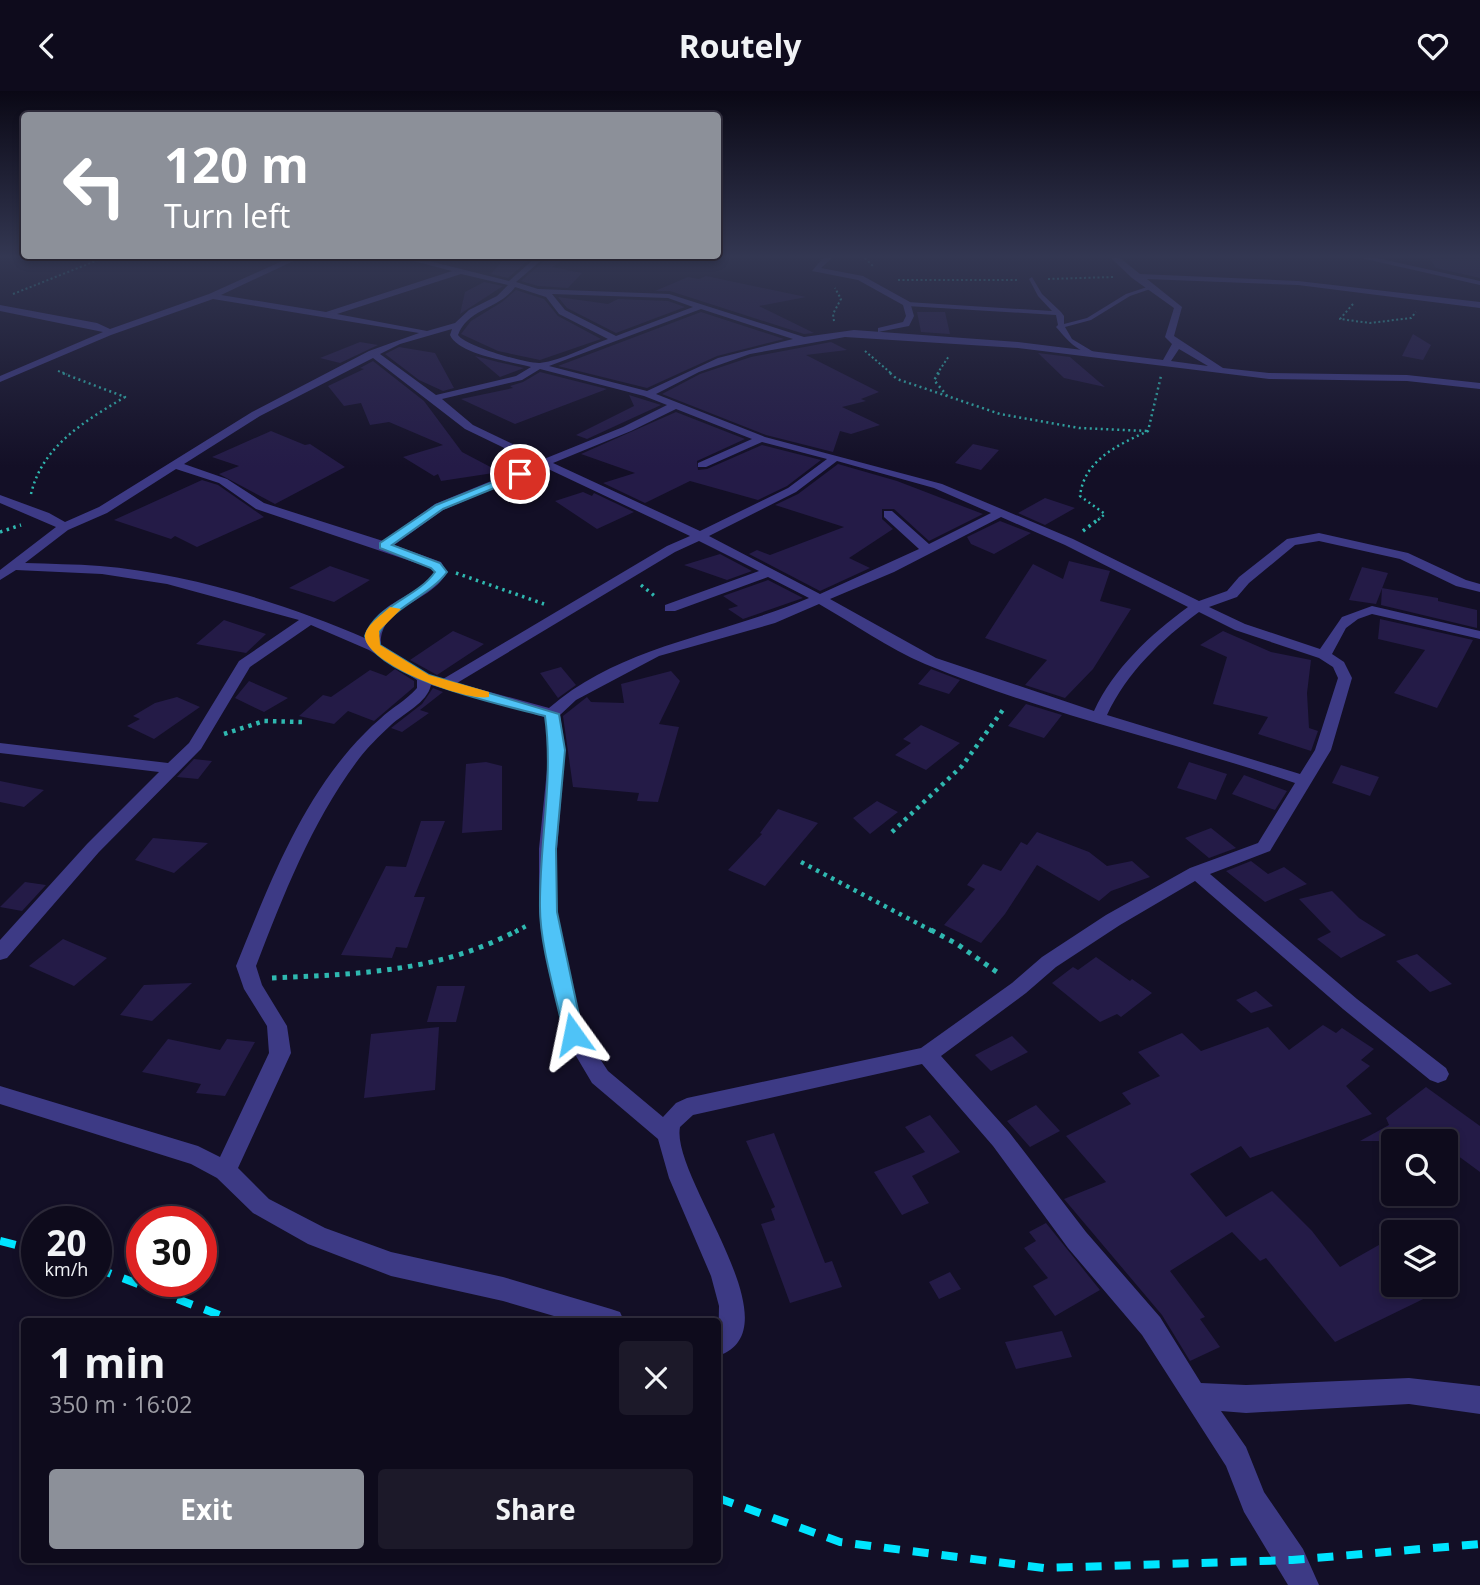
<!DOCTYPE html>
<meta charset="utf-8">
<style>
body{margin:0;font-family:"Open Sans",sans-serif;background:#1c1929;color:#f1f3f6;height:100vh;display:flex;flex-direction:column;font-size:26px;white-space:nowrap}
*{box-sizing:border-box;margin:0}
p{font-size:23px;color:#9b9ba3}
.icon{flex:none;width:38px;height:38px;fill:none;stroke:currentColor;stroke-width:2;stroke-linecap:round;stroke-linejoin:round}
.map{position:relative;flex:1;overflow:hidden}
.drawer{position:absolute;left:21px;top:1227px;width:700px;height:245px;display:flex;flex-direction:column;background:#0e0b1c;border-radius:7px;box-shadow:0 4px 10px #0003,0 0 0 2px #2e2b3b}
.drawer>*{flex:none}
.guide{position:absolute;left:21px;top:21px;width:700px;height:147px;border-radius:7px;box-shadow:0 4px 10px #0003,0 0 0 2px #2e2b3b;background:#8c9099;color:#fff;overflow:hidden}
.tools{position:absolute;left:1381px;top:1038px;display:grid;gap:14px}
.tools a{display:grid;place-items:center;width:77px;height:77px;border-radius:7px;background:#0e0b1c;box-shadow:0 4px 10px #0003,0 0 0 2px #2e2b3b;font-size:35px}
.speed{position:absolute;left:21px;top:1115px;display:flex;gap:14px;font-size:35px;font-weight:700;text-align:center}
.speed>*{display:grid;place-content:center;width:91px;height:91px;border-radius:50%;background:#0e0b1c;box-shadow:0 4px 10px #0003,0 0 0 2px #2e2b3b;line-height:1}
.speed small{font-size:18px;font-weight:400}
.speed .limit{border:10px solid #d22;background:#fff;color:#111}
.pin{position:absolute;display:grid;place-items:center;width:60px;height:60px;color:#fff;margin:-30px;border:4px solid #fff;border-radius:50%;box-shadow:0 2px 7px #0007}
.me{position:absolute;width:77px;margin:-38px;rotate:348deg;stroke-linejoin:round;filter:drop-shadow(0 0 5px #0008)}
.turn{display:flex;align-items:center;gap:24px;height:147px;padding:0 28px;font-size:32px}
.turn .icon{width:91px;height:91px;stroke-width:2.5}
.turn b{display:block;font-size:49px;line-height:60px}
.round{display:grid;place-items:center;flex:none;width:74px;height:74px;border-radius:7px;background:#1c1929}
.overview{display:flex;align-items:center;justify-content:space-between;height:119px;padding:0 28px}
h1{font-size:42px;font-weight:700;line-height:52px}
.primary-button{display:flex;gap:14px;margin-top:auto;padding:14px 28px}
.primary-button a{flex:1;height:80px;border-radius:7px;background:#8c9099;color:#fff;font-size:28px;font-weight:700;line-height:80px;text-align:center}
.primary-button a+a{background:#1c1929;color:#f1f3f6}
header{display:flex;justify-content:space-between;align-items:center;height:91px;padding:0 28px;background:#0e0b1c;font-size:32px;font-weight:700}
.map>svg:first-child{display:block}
</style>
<header><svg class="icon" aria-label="back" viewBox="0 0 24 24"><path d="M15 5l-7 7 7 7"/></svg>Routely<svg class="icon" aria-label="heart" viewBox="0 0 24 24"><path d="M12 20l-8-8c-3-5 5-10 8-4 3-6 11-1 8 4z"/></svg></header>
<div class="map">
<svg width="1480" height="1494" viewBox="0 0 1480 1494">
<rect width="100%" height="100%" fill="#130f26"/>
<path fill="#241b47" d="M505,167H531L508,187L491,183Z
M547,167H566L552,176L582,182L568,197L538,195L521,190Z
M1429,167H1480V187L1436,177Z
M706,185L806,206L759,215L814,242L804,243L670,200H655L688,186L699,188Z
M484,191L503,195L460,223L465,201Z
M516,199L544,208L558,225L601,248L540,269L498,260L461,243L471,230L502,211Z
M558,206L608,213L618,208L668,210L685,216L616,242L567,217Z
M701,221L784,248L717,265L647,297L558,275Z
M917,221H945L950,243L921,241Z
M1413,243L1431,254L1423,269L1402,265Z
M360,251L378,254L340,272L320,267Z
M831,251L847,259L806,264L879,301L861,308L866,310L842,316L880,334L851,343L840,340L833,361L766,344L662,303L700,283L751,266Z
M399,256L435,262L454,297L443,300L419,289L385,263Z
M1038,262L1070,266L1105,296L1064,287Z
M475,265L498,271L524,277L500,286Z
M373,270L424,310L462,361L500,381L441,390L438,383L434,385L403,366L443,354L389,331L370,334L361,312L344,315L328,295L364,278L360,277Z
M540,281L607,298L515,333L461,308L513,297L510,295L523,291Z
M629,304L661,314L587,348L576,344L634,315Z
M676,321L745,348L697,370L698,379L707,378L762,354L821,369L787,395L758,409L690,390L645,412L603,392L635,382L581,363Z
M271,340L305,354L310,353L345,376L275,413L219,383L239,375L212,366Z
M973,353L999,359L981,379L955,372Z
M838,373L897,390L983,423L929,450L894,418H882V428L893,438L849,467L870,477L820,500L749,463L757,459L770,464L844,436L775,414L798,403Z
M202,389L218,394L264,426L197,456L175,445L171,448L114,429Z
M583,401L592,405L594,402L634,421L597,438L555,410Z
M1045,407L1075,417L1045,434L1018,422Z
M1000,430L1031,442L994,463L971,453L967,446Z
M720,463L752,480L727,489L684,474Z
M1069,470L1110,480L1100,510L1131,518L1093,578L1065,607L1025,594L1047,569L985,547L1033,473L1063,488Z
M330,475L370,489L334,511L289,497Z
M1362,476L1388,482L1376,513L1349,509Z
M768,489L803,507L743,528L728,518L738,515L723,505Z
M1382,497L1438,507V510L1477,519V537L1381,514Z
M1380,528L1473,549L1437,617L1394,602L1425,559L1378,548Z
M224,529L266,543L246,562L196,553Z
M453,540L484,553L437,584L410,569Z
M1223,540L1271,561L1311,569L1307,602L1309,637L1318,640L1311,660L1258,643L1268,626L1213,613L1227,566L1200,554Z
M561,576L576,594L558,607L540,582Z
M395,578L414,590V596L374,630L348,620L334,633L299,625L323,604L331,606L370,579L386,585Z
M931,578L960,589L949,603L918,593Z
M671,580L680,590L659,633L679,636L658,711L637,710L639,702L573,696L563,625L587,606L591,611L624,612L621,593Z
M249,590L288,607L264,621L235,607Z
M433,597L443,601L420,619L429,622L402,641L391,637L422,613Z
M177,606L200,616L154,648L127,635L140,628L133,625L155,612Z
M1026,613L1062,624L1044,647L1008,635Z
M921,634L960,652L926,679L895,664L911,652L903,648Z
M194,668L212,670L198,688L177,686Z
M486,671L502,675V739L462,742L466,673Z
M1189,671L1227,683L1216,709L1177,697Z
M1341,674L1379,686L1370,705L1332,692Z
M1244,684L1287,700L1275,719L1232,703Z
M0,690L44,699L24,716L0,711Z
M877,710L898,721L870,743L853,727Z
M778,718L818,732L765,795L728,779L762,743L760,742Z
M421,730H445L414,806H425L407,857L396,856L392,867L341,864L386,775L406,776Z
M1211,737L1236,757L1209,767L1185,747Z
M1037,741L1089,761L1107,775L1132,770L1150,786L1111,800L1099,810L1037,774L1005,823L981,852L944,834L975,798L967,794L983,773L1001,780L1021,751L1027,754Z
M153,747L208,752L174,782L135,769Z
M1251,770L1268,783L1284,776L1307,793L1265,811L1226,780Z
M25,791L46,794L22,820L0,816Z
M1332,800L1359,827L1386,844L1341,867L1317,848L1331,841L1299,808Z
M63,848L107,867L74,895L29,875Z
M1417,863L1452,893L1430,901L1396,870Z
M1096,866L1130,890L1132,888L1152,902L1121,926L1117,923L1100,931L1052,892L1073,876L1078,879Z
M192,892L152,930L120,924L144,894Z
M437,895H465L456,931H427Z
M1256,900L1273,915L1251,922L1236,909Z
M1323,934L1336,942L1342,937L1374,958L1361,969L1370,975L1346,995L1372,1023L1250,1067L1241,1055L1190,1083L1226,1126L1272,1100L1312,1140L1340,1176L1393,1146V1194H1452L1335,1251L1266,1167L1260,1170L1232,1141L1170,1180L1205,1226L1200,1228L1220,1256L1190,1270L1162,1224L1064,1108L1106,1091L1066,1045L1131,1013L1122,1002L1160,985L1138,961L1182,942L1201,960L1268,936L1289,959Z
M439,936L435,999L364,1007L371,943Z
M1012,945L1028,961L991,980L975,964Z
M168,948L220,959L227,948L255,951L225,1005L196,1002L201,993L142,981Z
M1426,996L1480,1035V1081L1446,1056V1050H1360L1389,1034L1386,1027Z
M1036,1014L1060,1040L1030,1056L1007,1030Z
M930,1024L960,1061L912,1085L929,1112L902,1124L874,1081L925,1061L905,1036Z
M774,1042L825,1172L832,1170L842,1196L790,1212L761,1133L775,1129L771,1118L775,1116L746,1050Z
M1046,1132L1100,1199L1055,1225L1033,1195L1048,1187L1024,1157L1036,1150L1029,1141Z
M950,1181L961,1198L939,1208L929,1191Z
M1062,1240L1072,1266L1016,1278L1005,1251Z"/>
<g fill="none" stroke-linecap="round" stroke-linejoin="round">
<path stroke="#2fb8b0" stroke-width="2" stroke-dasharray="2 2.5" stroke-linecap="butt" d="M865,167L874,176
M1048,188L1113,186
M898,189H1018
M13,203L103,167
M1353,213L1340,228L1370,232L1411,227L1416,221
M834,230L833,223L841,208L835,197
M865,260L892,283
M58,280L67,283
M937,283L949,265"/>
<path stroke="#2fb8b0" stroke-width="2.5" stroke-dasharray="2 3.5" stroke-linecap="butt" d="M890,282L897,288L1000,323L1079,337L1148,340
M939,282L934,289L948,306
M31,403C42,355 85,330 125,306L62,282
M1098,429L1105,423L1080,405C1084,369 1118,354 1148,340L1161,285"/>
<path stroke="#2fb8b0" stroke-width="3.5" stroke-dasharray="2.5 4.5" stroke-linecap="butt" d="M1083,440L1100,427
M0,441L21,434
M456,482L544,513
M641,494L656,506"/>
<path stroke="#2fb8b0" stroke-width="4.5" stroke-dasharray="3.5 5" stroke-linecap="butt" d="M224,643L264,630L302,631
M892,741L962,675L1005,616
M801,771L934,841
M515,841L530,833"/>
<path stroke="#2fb8b0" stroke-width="5" stroke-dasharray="4.5 6" stroke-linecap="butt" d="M931,839L957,853L1001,884
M272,887C358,883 440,881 518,839"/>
<path fill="#3d3a85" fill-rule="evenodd" d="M1032,186L1042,203L1061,221L1064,225V233L1087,227L1126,203L1153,194L1156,196L1130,205L1091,229L1065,236L1072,248L1097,263L1098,264L1095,266C1074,257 1070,252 1056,236L1058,234L1056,224L907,215L904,213L907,211L1052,220L1038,205L1029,188Z"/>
<path fill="#3d3a85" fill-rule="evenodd" d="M289,167H300L221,204L326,221L452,180L402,167H417L509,190L535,167H544L516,191L538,198L669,203L804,246L854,239L1018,251L1163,269L1172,253L1165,246L1174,217L1132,187L1111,167H1120L1140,183L1298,190L1480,211V217L1298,194L1147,188L1182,216L1174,245L1223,277L1269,282L1407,284L1480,292V298L1407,290L1269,288L1018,257L845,246L750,263L699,281L656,303L765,346L942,393L1073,448L1199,510L1227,500L1239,486L1287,448L1319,442L1408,462L1466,489L1480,493V501L1456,495L1400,468L1319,450L1295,454L1249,492L1237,506L1209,516L1245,533L1320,558L1342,526L1372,515L1480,540V548L1372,523L1358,528L1346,537L1332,563L1344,571L1352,587L1331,659L1270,760L1210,783L1357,908L1446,977L1449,983L1446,989L1438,992L1430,989L1343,918L1195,790L1120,834L1056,876L1026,902L941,965L1009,1041L1086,1141L1160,1226L1201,1292L1246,1294L1409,1287L1480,1295V1323L1409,1313L1246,1322L1221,1320L1246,1356L1264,1401L1303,1458L1319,1494H1288L1244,1421L1226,1375L1142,1244L1068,1157L993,1055L922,973L693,1024L680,1036C670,1086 799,1238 718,1265L719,1215L711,1185L669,1087L658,1048L592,992L563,943L539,821V758L549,659L545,626L431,594C427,612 404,622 391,634C379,645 367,657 358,669C311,732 284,803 256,875L262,894L287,935L291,962L238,1077L269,1108L325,1137L391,1161L503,1186L611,1218L620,1221L624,1230H571L503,1210L391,1185L308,1153L253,1122L217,1087L191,1073L0,1013V995L198,1055L220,1066L269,962L267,935L244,898L236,875C267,799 296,721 350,658C359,648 369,637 380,628C391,617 407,609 417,597V589L369,559L311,534L250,576L201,658L99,761L7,867L0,869V849L87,753L159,681L0,662V652L168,672L189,652L239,570L299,529L167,493L102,483L16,479L0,489V479L56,436L0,412V404L49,422L65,431L99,416L252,321L369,260L419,242L213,208L111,244L0,291V285L103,241L0,220V214L97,232L110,238L209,203ZM461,183L508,194L497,205L469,219L455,232L427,240L337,223ZM515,196L546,206L559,223L608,248C587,255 563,269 540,272C527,273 465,255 458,244C468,217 500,218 515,196ZM552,203L668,207L693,216L616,245L565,219ZM701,218L793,248L718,267L647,300L549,275ZM452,238L450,244C459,264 510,270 531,276L516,285L436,304L380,263L400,253ZM1179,258L1208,275L1171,270ZM373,267L465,338L535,372L435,413L383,450L264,412L227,388L184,373L260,325ZM540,278L644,305L667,314L623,336L544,368L473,334L442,308L522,289ZM676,318L752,348L698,372V376H706L762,351L827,368L788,397L700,440L553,372L631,340ZM837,370L934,397L991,422L929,453L892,420H884V426L919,458L820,503L709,445L796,401ZM544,376L690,445L667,455L443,588L429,584L381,554C379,514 432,512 447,481L441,471L394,454L443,419ZM176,378L219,392L256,418L431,477L435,481C417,508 371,511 367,548C287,513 187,482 100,475C75,473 50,473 25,472L68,439L107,422ZM1001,426L1065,454L1188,516C1150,544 1114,577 1094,620L936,567L830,508L894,481ZM699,450L759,480L665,514V520H675L768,486L809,507C723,544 621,554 549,617L457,592L675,461ZM819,513C854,533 888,557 925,573C1045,623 1172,650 1295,692L1258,752L1190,777L1106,824L1042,866L1012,892L921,957L687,1007L676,1012L663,1026L608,980L583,942L557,821V758L565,659L560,624L576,609L659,565L775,532ZM1199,521L1235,539L1319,567L1333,576L1338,587L1315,659L1300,683L1107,624C1127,581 1161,549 1199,521Z
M823,167H832L821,177L863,185L910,211L914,225L909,235L878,241V237L903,231L906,225L903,214L858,189L812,180Z
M1361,167H1377L1480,190V194Z"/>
<path stroke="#00e5ff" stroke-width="8" stroke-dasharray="16 13" stroke-linecap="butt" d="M0,1150L37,1159
M96,1177L235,1230
M718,1407L840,1451L1044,1477L1292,1469L1480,1453"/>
</g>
<linearGradient id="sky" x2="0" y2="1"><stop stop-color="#0a0815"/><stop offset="0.44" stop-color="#333752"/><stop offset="1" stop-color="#333752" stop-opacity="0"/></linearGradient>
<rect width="1480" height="376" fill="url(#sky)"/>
<path fill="#4fc3f7" stroke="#337fa1" stroke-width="2" d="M520,380L525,383L524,385L443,418L392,454L440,472L447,481C430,505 386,519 378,545L380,554L429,584L559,623L565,659L556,758L557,821L583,943L573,950L564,943C556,905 540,854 540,817C539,753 554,688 545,625C504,614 376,588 365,545C376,514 417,507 435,481L431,477L380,457V452L436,414Z"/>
<path fill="#f59e0b" d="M390,516L401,518L379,540L380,554L429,584L489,601V606C465,611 362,571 365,544C367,533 383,523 390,516Z"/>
</svg>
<div class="tools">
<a><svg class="icon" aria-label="search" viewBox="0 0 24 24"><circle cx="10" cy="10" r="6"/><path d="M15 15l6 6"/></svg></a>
<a><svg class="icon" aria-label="layers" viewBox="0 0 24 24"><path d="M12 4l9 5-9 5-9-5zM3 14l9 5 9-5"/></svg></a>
</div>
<div class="speed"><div>20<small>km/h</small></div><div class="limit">30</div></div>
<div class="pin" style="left:520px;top:383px;background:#d93025"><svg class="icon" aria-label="arrive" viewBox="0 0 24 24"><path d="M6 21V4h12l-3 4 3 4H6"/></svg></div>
<svg class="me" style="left:573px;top:943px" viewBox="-20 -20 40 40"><path d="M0-17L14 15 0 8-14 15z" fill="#4fc3f7" stroke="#fff" stroke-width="4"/></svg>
<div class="guide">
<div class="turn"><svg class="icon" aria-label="left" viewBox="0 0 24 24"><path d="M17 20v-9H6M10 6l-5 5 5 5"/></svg><div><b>120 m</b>Turn left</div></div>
</div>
<section class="drawer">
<div class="overview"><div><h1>1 min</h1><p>350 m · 16:02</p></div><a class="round"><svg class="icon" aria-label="close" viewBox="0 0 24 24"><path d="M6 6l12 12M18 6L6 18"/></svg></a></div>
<div class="primary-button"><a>Exit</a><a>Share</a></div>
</section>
</div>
